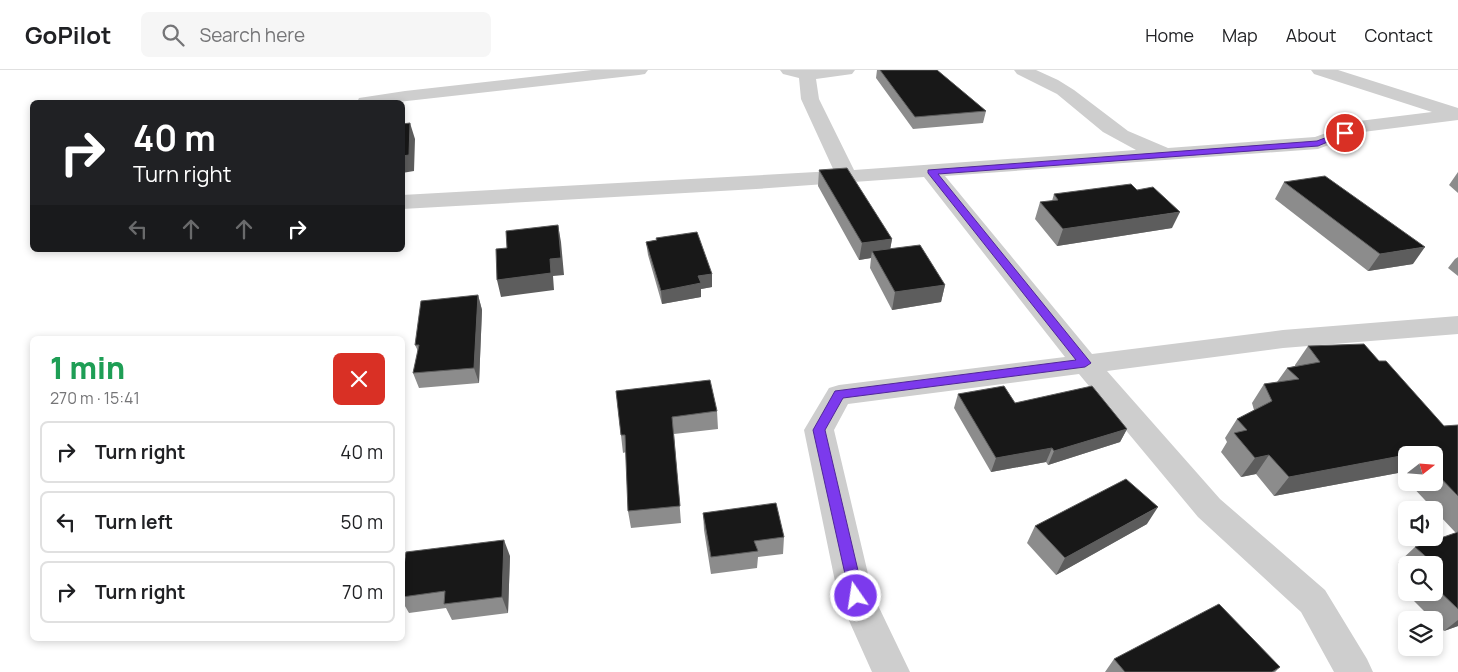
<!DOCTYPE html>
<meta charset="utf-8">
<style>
body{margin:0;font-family:Manrope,sans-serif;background:#f6f6f6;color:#202124;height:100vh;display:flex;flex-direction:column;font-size:19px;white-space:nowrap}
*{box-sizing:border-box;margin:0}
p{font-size:16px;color:#757577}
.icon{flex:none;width:28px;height:28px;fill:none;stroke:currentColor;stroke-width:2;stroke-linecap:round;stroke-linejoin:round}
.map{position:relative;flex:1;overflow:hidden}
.sheet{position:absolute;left:30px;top:266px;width:375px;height:305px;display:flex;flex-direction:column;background:#fff;border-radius:8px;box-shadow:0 2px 8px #0003}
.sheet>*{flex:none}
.guide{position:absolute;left:30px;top:30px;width:375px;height:152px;border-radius:8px;box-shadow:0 2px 8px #0003;background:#202124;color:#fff;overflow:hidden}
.needle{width:32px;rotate:73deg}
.fabs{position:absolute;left:1398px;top:376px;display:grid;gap:10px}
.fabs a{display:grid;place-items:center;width:45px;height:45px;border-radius:8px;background:#fff;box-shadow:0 2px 8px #0003;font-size:25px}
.pin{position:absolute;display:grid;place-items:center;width:42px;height:42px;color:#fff;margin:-21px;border:2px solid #fff;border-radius:50%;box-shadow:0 1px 5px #0007}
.me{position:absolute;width:55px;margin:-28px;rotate:347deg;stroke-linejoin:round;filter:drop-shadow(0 0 4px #0008)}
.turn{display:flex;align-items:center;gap:18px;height:105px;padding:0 20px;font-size:22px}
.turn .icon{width:65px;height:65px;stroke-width:2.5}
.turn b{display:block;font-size:35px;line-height:42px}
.lanes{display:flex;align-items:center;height:48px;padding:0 20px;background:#0003;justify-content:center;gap:25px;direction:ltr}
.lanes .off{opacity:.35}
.round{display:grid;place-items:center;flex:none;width:52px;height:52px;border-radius:8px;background:#f6f6f6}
.overview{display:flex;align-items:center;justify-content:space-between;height:85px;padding:0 20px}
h1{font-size:30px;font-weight:800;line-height:38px;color:#1e9e55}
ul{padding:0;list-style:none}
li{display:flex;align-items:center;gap:15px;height:62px;margin:0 10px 8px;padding:0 10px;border:2px solid #e0e0e0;border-radius:8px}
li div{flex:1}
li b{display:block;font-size:19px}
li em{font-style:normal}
header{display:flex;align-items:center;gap:30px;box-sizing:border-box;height:70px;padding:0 25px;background:#fff;border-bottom:1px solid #e0e0e0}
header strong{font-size:24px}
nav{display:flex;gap:28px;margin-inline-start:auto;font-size:18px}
.search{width:350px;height:45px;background:#f6f6f6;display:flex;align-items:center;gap:12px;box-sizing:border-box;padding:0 18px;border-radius:8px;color:#757577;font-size:19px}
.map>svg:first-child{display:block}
</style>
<header>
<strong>GoPilot</strong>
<div class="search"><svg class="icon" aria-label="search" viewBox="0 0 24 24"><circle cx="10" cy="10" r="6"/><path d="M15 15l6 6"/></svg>Search here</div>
<nav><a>Home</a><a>Map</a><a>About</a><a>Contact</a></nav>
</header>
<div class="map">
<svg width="1458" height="602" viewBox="0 0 1458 602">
<rect width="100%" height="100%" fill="#fff"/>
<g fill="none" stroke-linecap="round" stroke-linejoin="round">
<path fill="#cecece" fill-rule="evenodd" d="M592,0H648L645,4L639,5L398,32H357L359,28L405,21Z
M780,0H855L852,4L816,9L819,29L854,100L1136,80L1103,62L1057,24L1017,4L1014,0H1036L1058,10L1074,20L1128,61L1168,78L1315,67L1359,51L1432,42L1314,4L1311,0H1338L1458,38V50L1363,62L1318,79L945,106L1092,284L1283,260L1458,246V264L1283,278L1107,301L1220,429L1325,520L1367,589L1373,602H1334L1301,542L1198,447L1079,304L848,334L834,360L873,525L910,602H872L838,526L804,360L829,318L839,315L1065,287L924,107L756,119L402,139V125L834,101L801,29L799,8L783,4Z"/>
</g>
<path fill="#8c8c8c" d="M877,0H937L986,41L983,53L913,59L876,8Z
M819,100L892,169L890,179L945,215L941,232L892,240L870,198L871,188L859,190L818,116Z
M1458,102V123L1449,115Z
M1284,112L1413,194L1368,201L1275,129Z
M1054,124L1172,158L1057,176L1035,149L1040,132L1052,131Z
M656,168L712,204V217L701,219V227L662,234L648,185L646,172L656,170Z
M1458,187V206L1448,198L1455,189Z
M478,225L482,240L479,313L419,318L413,303L418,281L415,275Z
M1308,276L1379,291L1444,356L1458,355V462H1455L1408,412H1434V385H1406V411L1398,403L1274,426L1256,404L1241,407L1221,382L1227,372L1225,368L1237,349L1254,340L1252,333L1264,314L1277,312L1287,298L1295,296V295Z
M616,321L717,341L718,359L674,364L681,453L631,458L628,441L626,382L623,383Z
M958,324L1015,333L1127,359L1120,372L1048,395L1046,392L991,402L954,338Z
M703,443L784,467L783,484L758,487L757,498L711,504L704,460Z
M1147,454L1056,505L1027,473L1035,456Z
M1458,462V556L1444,561L1398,515L1406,507V522H1434V495H1406V501L1398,493L1415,477Z
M510,486L508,543L452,550L446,538L409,543L402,531V509Z
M1114,589L1280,597L1275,602H1105Z"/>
<path fill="#5d5d5d" d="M410,53L415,69L414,101L402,103V86Z
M1180,142L1172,158L1057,176L1063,159Z
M558,155L561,172L564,205L553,206L554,220L501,227L497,210L550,189Z
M892,169L889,186L872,181L871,188L859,190L862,173Z
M1425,177L1413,194L1368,201L1380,184Z
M712,204V217L701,219V227L662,234L661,221L698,206Z
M945,215L941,232L892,240L895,222Z
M478,225L482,240L479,313L474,298Z
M1127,359L1120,372L1048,395L1054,381Z
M1052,378L1046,392L991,402L996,388Z
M1269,385L1256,404L1241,407L1255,388Z
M1406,385V394L1398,403L1274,426L1289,407Z
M1158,437L1147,454L1056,505L1065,488Z
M504,470L510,486L508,543L502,527Z
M1458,550V556L1444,561Z"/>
<path fill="#181818" stroke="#5d5d5d" d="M880,0H937L986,41L915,47Z
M410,53L409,85L402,86V54Z
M847,98L892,169L862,173L819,100Z
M1325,106L1425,177L1380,184L1284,112Z
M1131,114L1137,120L1153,117L1180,142L1063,159L1040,132L1058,130L1054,124Z
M558,155L561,188L550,189L551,203L497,210L496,179L507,178L506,161Z
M697,162L712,204L698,206L701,213L661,221L646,172L657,170L656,168Z
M920,175L945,215L895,222L872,181Z
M478,225L474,298L413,303L419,275H415L421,231Z
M1364,274L1379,291H1386L1444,356L1458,355V426L1434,401V385H1418L1416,384L1406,385L1289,407L1269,385L1255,388L1234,363L1247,360L1237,349L1272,331L1264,314L1299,309L1287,298L1320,292L1308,276Z
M710,310L717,341L672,347L680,436L628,441L625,365H621L616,321Z
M1004,316L1015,333L1092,316L1127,359L1054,381L1052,378L996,388L958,324Z
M1126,409L1158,437L1065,488L1035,456Z
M776,433L784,467L754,471L758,481L711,487L703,443Z
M1458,462V539L1434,516V495H1425L1432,492L1415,477Z
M504,470L502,527L444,534L445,521L402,527V509L406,482Z
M1219,534L1280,597L1272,602H1125L1114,589Z"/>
<path fill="#7c3aed" stroke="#51269a" d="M1343,61L1349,63L1318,76L938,104L1091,293L1085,297L843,328L825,360L864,526L862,531L856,533L851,531L813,360L835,321L1076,290L928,103V100L1317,71Z"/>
</svg>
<div class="fabs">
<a><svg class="needle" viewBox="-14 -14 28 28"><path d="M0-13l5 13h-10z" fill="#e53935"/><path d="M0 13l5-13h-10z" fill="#757577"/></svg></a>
<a><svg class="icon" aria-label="sound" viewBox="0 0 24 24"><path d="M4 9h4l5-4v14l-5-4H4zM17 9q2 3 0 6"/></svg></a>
<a><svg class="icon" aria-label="search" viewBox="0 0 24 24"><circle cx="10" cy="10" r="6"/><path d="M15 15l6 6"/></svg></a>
<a><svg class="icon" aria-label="layers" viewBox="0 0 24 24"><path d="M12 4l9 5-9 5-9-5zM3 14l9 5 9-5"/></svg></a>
</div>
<div class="pin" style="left:1345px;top:63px;background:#d93025"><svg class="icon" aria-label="arrive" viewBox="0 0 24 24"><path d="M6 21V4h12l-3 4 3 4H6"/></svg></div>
<svg class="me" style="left:856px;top:526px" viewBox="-20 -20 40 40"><circle r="17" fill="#7c3aed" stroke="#fff" stroke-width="3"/><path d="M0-11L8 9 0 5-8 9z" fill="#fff"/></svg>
<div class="guide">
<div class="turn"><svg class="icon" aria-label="right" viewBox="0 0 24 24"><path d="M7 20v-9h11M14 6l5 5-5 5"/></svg><div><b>40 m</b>Turn right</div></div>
<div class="lanes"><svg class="icon off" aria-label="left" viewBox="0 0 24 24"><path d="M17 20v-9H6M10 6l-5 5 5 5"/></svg><svg class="icon off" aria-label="ahead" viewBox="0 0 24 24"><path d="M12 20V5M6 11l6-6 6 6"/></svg><svg class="icon off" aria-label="ahead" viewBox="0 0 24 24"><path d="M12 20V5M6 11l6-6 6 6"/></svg><svg class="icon" aria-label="right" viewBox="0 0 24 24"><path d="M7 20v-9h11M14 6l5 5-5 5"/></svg></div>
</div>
<section class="sheet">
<div class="overview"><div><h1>1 min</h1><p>270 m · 15:41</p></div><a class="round" style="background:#d93025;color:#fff"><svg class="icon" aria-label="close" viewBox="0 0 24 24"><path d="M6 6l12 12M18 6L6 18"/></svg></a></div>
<ul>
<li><svg class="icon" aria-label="right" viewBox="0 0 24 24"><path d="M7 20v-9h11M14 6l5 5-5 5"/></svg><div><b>Turn right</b></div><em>40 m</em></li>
<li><svg class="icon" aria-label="left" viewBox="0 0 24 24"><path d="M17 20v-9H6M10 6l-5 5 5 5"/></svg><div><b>Turn left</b></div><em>50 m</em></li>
<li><svg class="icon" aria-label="right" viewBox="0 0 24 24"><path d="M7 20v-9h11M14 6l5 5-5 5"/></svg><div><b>Turn right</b></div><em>70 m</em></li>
</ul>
</section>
</div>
